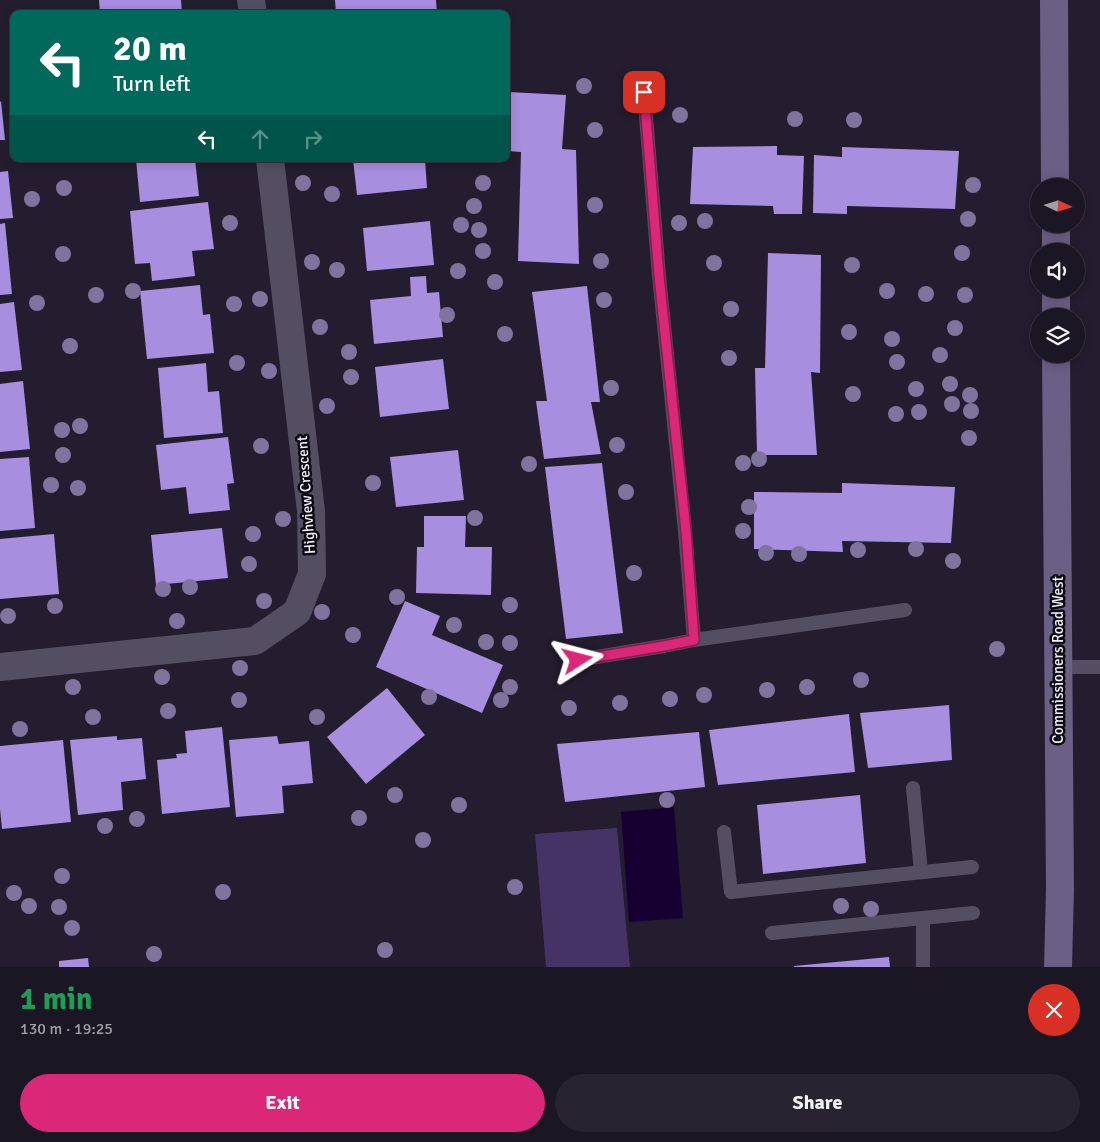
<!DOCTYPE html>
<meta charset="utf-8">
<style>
body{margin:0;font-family:Signika,sans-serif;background:#272330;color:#f1f3f6;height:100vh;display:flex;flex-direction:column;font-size:19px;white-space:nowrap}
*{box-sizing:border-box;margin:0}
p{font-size:16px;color:#9f9fa6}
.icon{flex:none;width:28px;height:28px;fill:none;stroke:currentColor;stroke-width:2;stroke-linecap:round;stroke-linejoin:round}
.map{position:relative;height:967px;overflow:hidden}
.drawer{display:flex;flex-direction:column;background:#1a1623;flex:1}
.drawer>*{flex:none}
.banner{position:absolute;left:10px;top:10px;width:500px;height:152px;border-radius:10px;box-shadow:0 2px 12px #0003,0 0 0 1px #383541;background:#00695c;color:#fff;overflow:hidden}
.needle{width:32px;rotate:94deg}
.tools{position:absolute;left:1030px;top:178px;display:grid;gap:10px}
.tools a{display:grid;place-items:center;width:55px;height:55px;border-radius:50%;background:#1a1623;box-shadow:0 2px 12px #0003,0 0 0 1px #383541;font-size:25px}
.pin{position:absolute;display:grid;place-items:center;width:42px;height:42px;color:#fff;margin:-21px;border-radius:10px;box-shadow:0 2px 8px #0006}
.me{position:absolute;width:55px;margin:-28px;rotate:81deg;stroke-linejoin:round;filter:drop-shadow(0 0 4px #0008)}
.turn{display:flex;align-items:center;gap:18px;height:105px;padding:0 20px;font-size:22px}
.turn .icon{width:65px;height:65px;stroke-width:2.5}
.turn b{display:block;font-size:35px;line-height:42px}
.lanes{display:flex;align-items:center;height:48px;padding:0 20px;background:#0003;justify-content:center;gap:25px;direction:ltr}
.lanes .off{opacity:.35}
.round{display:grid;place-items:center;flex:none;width:52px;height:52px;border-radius:26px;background:#272330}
.headline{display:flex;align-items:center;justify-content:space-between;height:85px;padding:0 20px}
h1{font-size:30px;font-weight:800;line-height:38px;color:#1e9e55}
.action{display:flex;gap:10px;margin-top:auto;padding:10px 20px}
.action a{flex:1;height:58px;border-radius:30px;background:#db2777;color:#fff;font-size:20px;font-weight:800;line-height:58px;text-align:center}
.action a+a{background:#272330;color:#f1f3f6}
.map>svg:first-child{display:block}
</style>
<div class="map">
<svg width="1100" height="967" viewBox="0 0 1100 967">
<rect width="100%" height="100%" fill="#231d2f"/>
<path fill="#443364" d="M617,828L630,967H546L535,834Z"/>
<path fill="#160031" d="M674,807L683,918L629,922L621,812Z"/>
<path fill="#a88ede" d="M99,0H181L182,14H100Z
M335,0H436L437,14H336Z
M509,92L566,95L562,149L576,150L579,264L518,261L521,152L507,151Z
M1,101L5,140H0V102Z
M777,146V155L804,156L802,214H774L773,206L690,204L693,147Z
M842,147L959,151L955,209L847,206V214L813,213L814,155L842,157Z
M136,159H195L199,196L140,202Z
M353,159H425L427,188L357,195Z
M8,171L13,218L0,219V172Z
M208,202L214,249L192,251L195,276L152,281L150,263L135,264L130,211Z
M430,221L434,265L367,271L363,228Z
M5,223L12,294L0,295V224Z
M768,253L821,255L820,373L811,372L817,455H757L755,368H765Z
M426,276L427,293L439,292L443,337L374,344L370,300L411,296L410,277Z
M200,285L203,315L210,314L214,353L147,359L140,291Z
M587,286L600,402H591L601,454L544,459L536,401H547L532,292Z
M14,302L22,370L0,372V304Z
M443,359L449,409L380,417L375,367Z
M206,363L208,392L219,391L223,433L164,438L158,368Z
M23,381L30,449L0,452V384Z
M228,437L234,483L227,484L230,510L189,514L186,487L161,490L156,445Z
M458,450L464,500L396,507L390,457Z
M29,457L35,528L0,531V459Z
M602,463L623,633L566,639L545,467Z
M842,483L955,487L951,543L842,541L843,552L754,549V492L842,493Z
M424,516H466L465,547H492L491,595L416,593L417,547H424Z
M222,528L228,578L156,585L151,535Z
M54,534L59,594L0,599V539Z
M405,601L440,616L432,635L503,665L482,713L376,667Z
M387,688L425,735L366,784L327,737Z
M949,705L952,760L868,768L860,713Z
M849,714L855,772L718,785L709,730Z
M222,727L230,807L162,814L157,760L177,758L176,754L187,753L185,731Z
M699,732L705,787L565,802L557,744Z
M117,736V740L142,738L146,779L121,782L123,810L78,815L70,740Z
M277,736L279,744L309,741L313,783L282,786L284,813L236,817L229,740Z
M63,740L71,822L2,829L0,809V746Z
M860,795L866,863L763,874L757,805Z
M889,957L890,967H794V966Z
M88,958L89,967H59V961Z"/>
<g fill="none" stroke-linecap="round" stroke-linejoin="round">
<path stroke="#544e62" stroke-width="14" d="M644,92L659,276L685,531L694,640L905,610
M578,660L664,646L694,640
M1058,667H1100
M913,788L921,872
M724,832L731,892L972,867
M772,933L973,913
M923,967V918"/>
<path stroke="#544e62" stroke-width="28" d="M251,0L253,14
M0,667L255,641L297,612L312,574L311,511L270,159"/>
<path stroke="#6a5f84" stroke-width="28" d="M1054,0L1055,186
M1056,224V251
M1056,289V316
M1056,354L1060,889L1058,967"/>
</g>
<g fill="#80739e">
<circle cx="584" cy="86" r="8"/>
<circle cx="680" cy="115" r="8"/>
<circle cx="795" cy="119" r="8"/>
<circle cx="854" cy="120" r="8"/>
<circle cx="595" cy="130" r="8"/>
<circle cx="303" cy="183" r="8"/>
<circle cx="483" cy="183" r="8"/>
<circle cx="973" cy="185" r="8"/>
<circle cx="64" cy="188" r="8"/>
<circle cx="332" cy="194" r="8"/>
<circle cx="32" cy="199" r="8"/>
<circle cx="595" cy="205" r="8"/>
<circle cx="474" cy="206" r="8"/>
<circle cx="968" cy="219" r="8"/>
<circle cx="705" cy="221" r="8"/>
<circle cx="230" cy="223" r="8"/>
<circle cx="679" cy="223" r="8"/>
<circle cx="461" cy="225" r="8"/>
<circle cx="479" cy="230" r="8"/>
<circle cx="483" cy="251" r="8"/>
<circle cx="962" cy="253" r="8"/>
<circle cx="63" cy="254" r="8"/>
<circle cx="601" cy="261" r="8"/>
<circle cx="312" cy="262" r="8"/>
<circle cx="714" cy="263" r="8"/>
<circle cx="852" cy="265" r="8"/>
<circle cx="337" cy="270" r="8"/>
<circle cx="458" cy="271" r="8"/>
<circle cx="495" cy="282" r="8"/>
<circle cx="133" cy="291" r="8"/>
<circle cx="887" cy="291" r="8"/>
<circle cx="926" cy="294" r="8"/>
<circle cx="96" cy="295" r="8"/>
<circle cx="965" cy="295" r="8"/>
<circle cx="260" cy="299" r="8"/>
<circle cx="604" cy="300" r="8"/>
<circle cx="37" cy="303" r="8"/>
<circle cx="234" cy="304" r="8"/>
<circle cx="731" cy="309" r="8"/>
<circle cx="447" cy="315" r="8"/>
<circle cx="320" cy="327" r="8"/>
<circle cx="955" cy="328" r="8"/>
<circle cx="849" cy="332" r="8"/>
<circle cx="505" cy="334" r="8"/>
<circle cx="892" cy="339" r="8"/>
<circle cx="70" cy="346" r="8"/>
<circle cx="349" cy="352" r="8"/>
<circle cx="940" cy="355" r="8"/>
<circle cx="729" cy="358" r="8"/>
<circle cx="897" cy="362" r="8"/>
<circle cx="237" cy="363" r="8"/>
<circle cx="269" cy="371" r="8"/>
<circle cx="351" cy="377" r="8"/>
<circle cx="950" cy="384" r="8"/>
<circle cx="611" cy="388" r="8"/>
<circle cx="916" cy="389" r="8"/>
<circle cx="853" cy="394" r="8"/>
<circle cx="970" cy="395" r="8"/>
<circle cx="952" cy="404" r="8"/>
<circle cx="327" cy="406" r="8"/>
<circle cx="971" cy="411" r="8"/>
<circle cx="919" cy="412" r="8"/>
<circle cx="896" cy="414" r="8"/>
<circle cx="80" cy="426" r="8"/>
<circle cx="62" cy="430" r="8"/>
<circle cx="969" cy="438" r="8"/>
<circle cx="617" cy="445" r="8"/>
<circle cx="261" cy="446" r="8"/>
<circle cx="63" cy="455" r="8"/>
<circle cx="759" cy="459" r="8"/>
<circle cx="743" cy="463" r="8"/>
<circle cx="529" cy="464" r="8"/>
<circle cx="373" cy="483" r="8"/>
<circle cx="51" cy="485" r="8"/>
<circle cx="78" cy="488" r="8"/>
<circle cx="626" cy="492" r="8"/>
<circle cx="749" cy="507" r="8"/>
<circle cx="475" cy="518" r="8"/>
<circle cx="283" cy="519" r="8"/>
<circle cx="743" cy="531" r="8"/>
<circle cx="253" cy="534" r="8"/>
<circle cx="916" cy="549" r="8"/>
<circle cx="858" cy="550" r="8"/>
<circle cx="766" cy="553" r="8"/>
<circle cx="799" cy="554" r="8"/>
<circle cx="953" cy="561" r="8"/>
<circle cx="249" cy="564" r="8"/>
<circle cx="634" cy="573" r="8"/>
<circle cx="190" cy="587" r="8"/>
<circle cx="163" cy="589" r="8"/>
<circle cx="397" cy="597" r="8"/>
<circle cx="264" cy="601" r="8"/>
<circle cx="510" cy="605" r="8"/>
<circle cx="55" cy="606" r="8"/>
<circle cx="322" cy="612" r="8"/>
<circle cx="8" cy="616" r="8"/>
<circle cx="177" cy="621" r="8"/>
<circle cx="454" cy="625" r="8"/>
<circle cx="353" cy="635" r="8"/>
<circle cx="486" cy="642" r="8"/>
<circle cx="510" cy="643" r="8"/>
<circle cx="997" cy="649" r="8"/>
<circle cx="240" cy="668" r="8"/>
<circle cx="162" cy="677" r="8"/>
<circle cx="861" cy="680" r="8"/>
<circle cx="73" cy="687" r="8"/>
<circle cx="510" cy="687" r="8"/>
<circle cx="807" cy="687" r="8"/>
<circle cx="767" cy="690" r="8"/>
<circle cx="704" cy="695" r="8"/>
<circle cx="429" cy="697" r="8"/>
<circle cx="670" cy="699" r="8"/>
<circle cx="239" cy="700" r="8"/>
<circle cx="501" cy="700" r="8"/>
<circle cx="620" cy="703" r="8"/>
<circle cx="569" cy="708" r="8"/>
<circle cx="168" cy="711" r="8"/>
<circle cx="93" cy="717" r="8"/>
<circle cx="317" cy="717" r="8"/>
<circle cx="20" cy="729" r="8"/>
<circle cx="395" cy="795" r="8"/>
<circle cx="667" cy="800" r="8"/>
<circle cx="459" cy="805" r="8"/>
<circle cx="359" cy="818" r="8"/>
<circle cx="137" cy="819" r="8"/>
<circle cx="105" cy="826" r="8"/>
<circle cx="423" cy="840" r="8"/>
<circle cx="62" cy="876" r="8"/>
<circle cx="515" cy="887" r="8"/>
<circle cx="223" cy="892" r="8"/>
<circle cx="14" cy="893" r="8"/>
<circle cx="29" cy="906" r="8"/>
<circle cx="841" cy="906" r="8"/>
<circle cx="59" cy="907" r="8"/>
<circle cx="871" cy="909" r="8"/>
<circle cx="72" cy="928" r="8"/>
<circle cx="385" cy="950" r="8"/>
<circle cx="154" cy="954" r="8"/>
</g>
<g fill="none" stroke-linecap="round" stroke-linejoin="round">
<defs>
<path id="route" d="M578,660L664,646L694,640L686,531L659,276L644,92"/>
</defs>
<use href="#route" stroke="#8e194d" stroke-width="12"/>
<use href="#route" stroke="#db2777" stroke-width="9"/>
</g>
<g text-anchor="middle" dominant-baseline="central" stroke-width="5" stroke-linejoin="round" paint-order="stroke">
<g font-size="15" fill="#f3f0fc" stroke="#0b0911">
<text transform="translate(306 495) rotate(-94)">Highview Crescent</text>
<text transform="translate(1058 660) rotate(-90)">Commissioners Road West</text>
</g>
</g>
</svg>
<div class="tools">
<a><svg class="needle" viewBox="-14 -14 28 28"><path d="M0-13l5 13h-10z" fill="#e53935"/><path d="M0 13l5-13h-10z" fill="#9f9fa6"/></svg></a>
<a><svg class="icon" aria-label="sound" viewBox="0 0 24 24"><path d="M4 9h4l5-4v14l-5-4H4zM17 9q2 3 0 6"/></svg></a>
<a><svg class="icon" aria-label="layers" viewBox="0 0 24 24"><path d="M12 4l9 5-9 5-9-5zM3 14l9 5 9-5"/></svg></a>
</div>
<div class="pin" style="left:644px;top:92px;background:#d93025"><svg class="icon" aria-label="arrive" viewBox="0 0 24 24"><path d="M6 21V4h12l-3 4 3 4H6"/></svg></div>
<svg class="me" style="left:578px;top:660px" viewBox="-20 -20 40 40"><path d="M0-17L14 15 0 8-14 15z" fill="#db2777" stroke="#fff" stroke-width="4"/></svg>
<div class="banner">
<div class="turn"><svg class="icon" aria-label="left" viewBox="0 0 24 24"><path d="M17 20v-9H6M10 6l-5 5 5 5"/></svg><div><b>20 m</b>Turn left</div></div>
<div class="lanes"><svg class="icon" aria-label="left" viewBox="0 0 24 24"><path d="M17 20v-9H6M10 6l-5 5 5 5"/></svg><svg class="icon off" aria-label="ahead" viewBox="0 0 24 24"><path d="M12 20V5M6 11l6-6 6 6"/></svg><svg class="icon off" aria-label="right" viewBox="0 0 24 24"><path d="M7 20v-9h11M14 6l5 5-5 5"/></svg></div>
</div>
</div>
<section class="drawer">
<div class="headline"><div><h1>1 min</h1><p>130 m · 19:25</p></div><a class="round" style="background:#d93025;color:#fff"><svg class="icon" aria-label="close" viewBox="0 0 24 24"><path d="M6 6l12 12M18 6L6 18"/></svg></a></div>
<div class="action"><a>Exit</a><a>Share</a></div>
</section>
